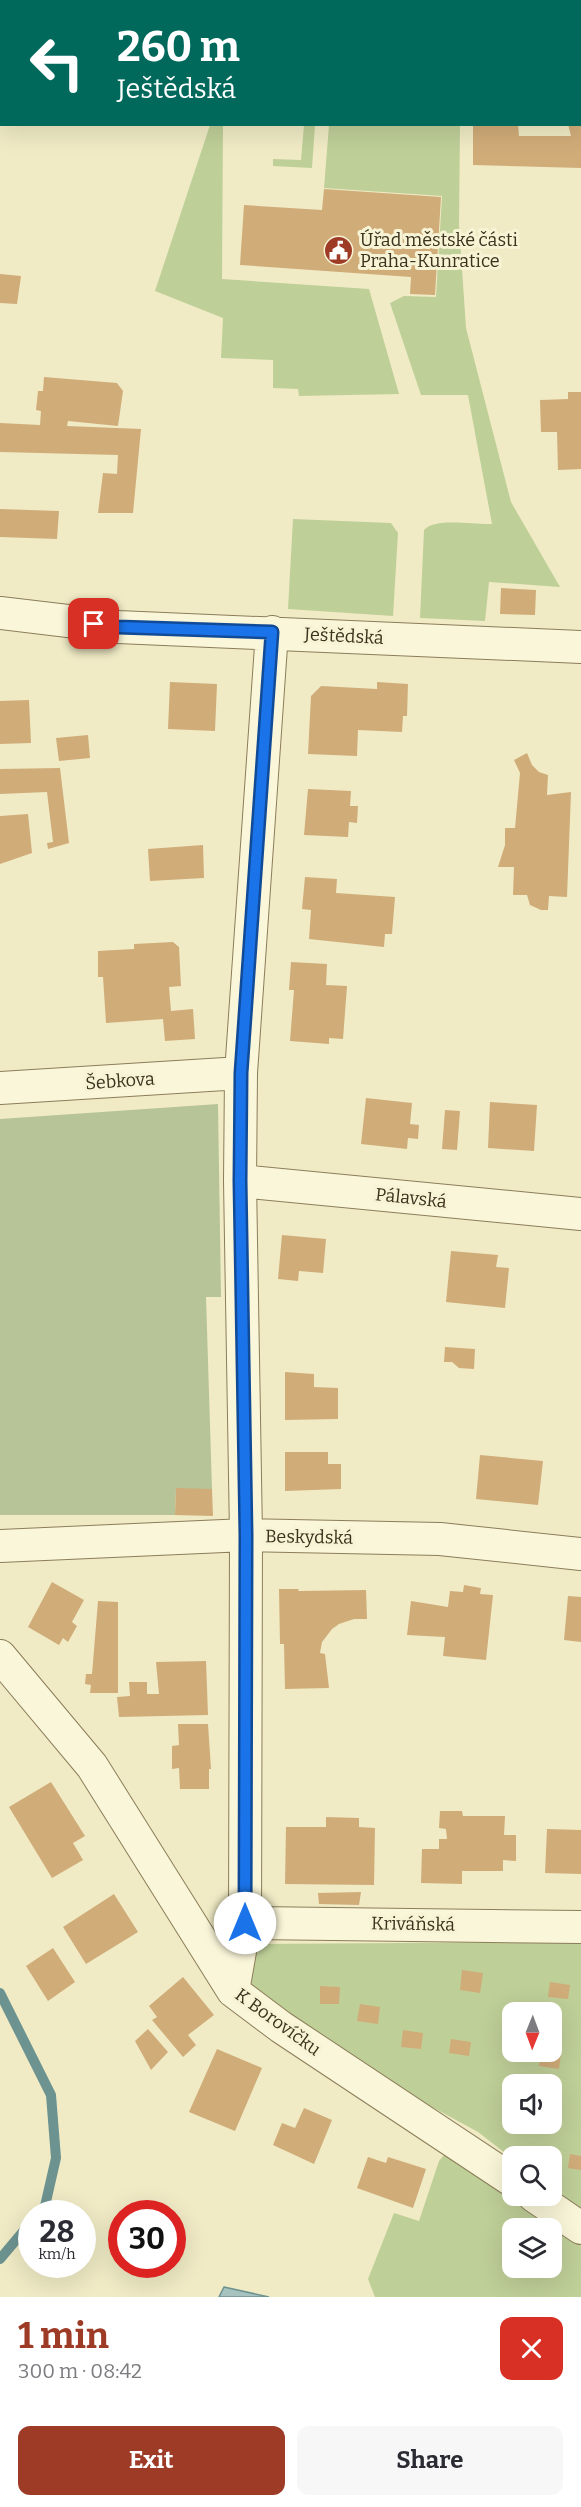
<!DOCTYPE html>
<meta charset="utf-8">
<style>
body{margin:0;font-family:Bitter,serif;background:#f7f7f7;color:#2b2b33;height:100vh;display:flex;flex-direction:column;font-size:22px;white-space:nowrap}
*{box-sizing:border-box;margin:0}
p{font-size:20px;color:#7c7c81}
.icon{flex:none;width:33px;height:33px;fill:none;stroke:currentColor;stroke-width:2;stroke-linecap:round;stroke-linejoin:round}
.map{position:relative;height:2297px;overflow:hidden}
.details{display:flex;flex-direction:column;background:#fff;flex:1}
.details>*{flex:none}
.top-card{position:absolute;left:0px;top:0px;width:582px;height:126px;box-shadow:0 6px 24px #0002;background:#00695c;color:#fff;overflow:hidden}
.needle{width:39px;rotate:181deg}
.tools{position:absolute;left:502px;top:2002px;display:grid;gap:12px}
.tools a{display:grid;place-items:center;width:60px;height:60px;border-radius:12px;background:#fff;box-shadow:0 6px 24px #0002;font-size:30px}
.speed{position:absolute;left:18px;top:2200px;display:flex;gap:12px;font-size:30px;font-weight:700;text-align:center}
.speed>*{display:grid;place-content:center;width:78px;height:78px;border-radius:50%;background:#fff;box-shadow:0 6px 24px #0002;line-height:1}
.speed small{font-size:15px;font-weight:400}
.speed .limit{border:9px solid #d22;background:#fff;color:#111}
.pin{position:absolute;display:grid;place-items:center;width:51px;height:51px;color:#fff;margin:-26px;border-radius:12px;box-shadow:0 3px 9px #0006}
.me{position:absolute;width:66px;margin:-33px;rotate:0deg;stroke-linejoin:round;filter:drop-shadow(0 0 4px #0008)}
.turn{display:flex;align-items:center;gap:21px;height:126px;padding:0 18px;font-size:27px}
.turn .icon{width:78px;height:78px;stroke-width:2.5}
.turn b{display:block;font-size:42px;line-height:51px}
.round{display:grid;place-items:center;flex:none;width:63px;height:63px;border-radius:12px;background:#f7f7f7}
.head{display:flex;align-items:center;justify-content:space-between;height:102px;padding:0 18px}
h1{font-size:36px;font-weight:700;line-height:45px;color:#9e3b27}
.button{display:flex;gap:12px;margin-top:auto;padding:12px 18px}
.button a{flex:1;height:69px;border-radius:12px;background:#9e3b27;color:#fff;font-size:24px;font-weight:700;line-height:69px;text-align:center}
.button a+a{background:#f7f7f7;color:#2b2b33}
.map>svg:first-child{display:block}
</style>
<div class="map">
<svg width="581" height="2297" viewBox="0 0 581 2297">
<rect width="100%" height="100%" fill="#f0ebc5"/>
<path fill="#bfcf98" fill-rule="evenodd" d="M210,125H223L222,279L369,289L399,394L299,396L298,389L273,388V360L221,358L223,318L155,291Z
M304,125H315L312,168L273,166V159L301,160Z
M329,125H460L459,225L466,328L511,502L560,587L489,582L485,621L420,618L424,530C435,517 475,525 492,524L468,395H421L390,303L404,296L436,297L442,196L324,188Z
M293,519L391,523L398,533L393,616L288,609Z
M546,1942L581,1943V2208L552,2188V2157L513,2159L478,2132L364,2070L251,1988L254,1944ZM513,2013H552V2052H513ZM513,2085H552V2124H513Z
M455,2142L513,2196H552L581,2212V2297H375L368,2279L394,2213L419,2221L439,2161ZM513,2229H552V2268H513Z"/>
<path fill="#b7c497" d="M218,1104L221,1297H206L212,1489H176L175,1515H0V1119Z"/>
<path fill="#a7c3c0" stroke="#6d9390" stroke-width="1.5" d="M224,2287L269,2297H219Z"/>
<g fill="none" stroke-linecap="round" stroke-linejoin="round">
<path stroke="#6d9390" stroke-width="10" d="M0,1993L51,2095L56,2158L45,2206L38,2214
M0,2259L32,2221"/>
</g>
<path fill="#d0ac79" d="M473,124H518L519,136H571L568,124H581V168L473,165Z
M324,189L441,197L435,295L410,294L411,277L240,265L244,205L322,210Z
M0,274L21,276L17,304L0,303Z
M44,377L117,383L123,391L118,426L68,421L67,426L141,429L133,513H98L103,473L117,474L118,455L0,452V423L40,425L41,411L36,410L38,391H43Z
M568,392H581V469L558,470L557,432H541L540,400L568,399Z
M0,509L59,511L57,539L0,537Z
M501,588L536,590L535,615L500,614Z
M170,682L217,684L215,731L168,729Z
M377,682L408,684L407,716H403L402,732L358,730L357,756L308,754L311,696L321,686L377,689Z
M29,700L31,743L0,744V701Z
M88,735L90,758L59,761L56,738Z
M527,753L532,765L539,772L548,775L547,795L571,792L567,897L549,896L548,910H541L530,905L527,895H513L514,867H498L505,845V828H515L520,773L514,760Z
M60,768L69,843L48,849L47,843L53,842L47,792L0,794V769Z
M308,789L351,791L350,806H358L357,823L349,822L348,837L304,835Z
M28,814L32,853L0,864V816Z
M203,845L204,878L150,881L148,849Z
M305,877L337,879L336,893L395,897L392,934H385L384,947L309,939L311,910L302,909Z
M173,942L179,947L181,986L169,987L171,1011L193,1009L195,1039L165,1041L163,1019L106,1023L103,977H98V951L134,949V944Z
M291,962L327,964L326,985L347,986L343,1039L329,1038V1044L290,1041L294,990H289Z
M366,1098L412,1103L410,1124L419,1125L418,1139L408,1138L407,1149L361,1144Z
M490,1102L537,1105L534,1151L488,1148Z
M445,1110L460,1111L457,1150L442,1149Z
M282,1235L326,1239L323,1273L299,1271L298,1281L278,1279Z
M451,1251L498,1255L496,1267L509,1268L505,1308L446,1302Z
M445,1347L475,1349L474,1369L459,1368L452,1362H444Z
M285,1372L314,1374V1387L338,1388V1419L285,1420Z
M285,1452H328V1464H341V1489L285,1491Z
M480,1455L543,1461L538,1505L476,1499Z
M176,1488L212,1489L213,1516L175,1515Z
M52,1582L84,1600L72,1622L77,1626L68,1642L63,1638L59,1645L28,1627Z
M464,1585L481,1588L480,1594L493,1595L486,1660L443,1656L445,1637L407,1635L411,1601L448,1607L450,1591L463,1592Z
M279,1589H299L298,1591L366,1590L367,1619H354L339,1624L332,1629L322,1642L320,1653L325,1654L329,1688L285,1689L284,1644H280Z
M568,1596L581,1597V1642L564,1640Z
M98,1601L118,1602V1693H90L91,1685L85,1684L86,1674H92Z
M206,1661L208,1715L119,1717L117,1697L130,1696L129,1682H147V1694H159L156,1662Z
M178,1724H208L211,1769H209V1789H180L179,1768L172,1769V1746L179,1745Z
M51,1782L85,1836L73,1843L83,1860L52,1878L9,1807Z
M440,1811H462L463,1816H505L504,1835H516V1861L503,1860V1871H462V1884L421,1883L422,1849H439V1839H447L446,1829L439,1828Z
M326,1817L359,1818V1827L375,1828L374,1885L285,1884L286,1827H326Z
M547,1829L581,1830V1874L545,1873Z
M361,1892L359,1905L319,1904L318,1893Z
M114,1894L138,1932L86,1964L63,1927Z
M53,1948L75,1982L48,2001L26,1966Z
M462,1970L483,1973L480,1993L460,1990Z
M183,1977L214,2015L188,2035L196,2045L183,2057L152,2020L157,2017L149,2006Z
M550,1982L570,1985L568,1999L548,1997Z
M320,1986L340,1987L339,2004H320Z
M360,2004L380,2007L378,2024L357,2021Z
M148,2029L168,2052L151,2070L135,2041Z
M403,2030L423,2033L421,2049L401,2047Z
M451,2039L471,2042L469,2056L449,2053Z
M217,2049L262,2068L235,2131L189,2112Z
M541,2052L561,2053L559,2069L539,2066Z
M304,2108L332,2120L314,2164L273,2145L282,2123L295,2128Z
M513,2124H531L530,2133L512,2131Z
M570,2154L581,2156V2170L568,2168Z
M368,2157L386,2163L388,2157L426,2169L413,2208L357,2188Z"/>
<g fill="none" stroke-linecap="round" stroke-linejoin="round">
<defs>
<path id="lane" d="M102,2L103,0"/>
<path id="street" d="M0,613L118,627L581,647
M0,1088L241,1073
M240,1181L581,1214
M0,1546L246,1535L440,1539L581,1554
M0,1656L92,1766L233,1991L281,2027L513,2181
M245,1923L581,1927
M233,1991L245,1923L246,1535L240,1181L241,1073L272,632
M534,2196L581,2228"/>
</defs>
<use href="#lane" stroke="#8c7d5a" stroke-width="18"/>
<use href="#street" stroke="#8c7d5a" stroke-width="34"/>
<use href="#lane" stroke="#faf6d9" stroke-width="15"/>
<use href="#street" stroke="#faf6d9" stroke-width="32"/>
</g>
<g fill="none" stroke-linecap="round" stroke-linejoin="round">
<defs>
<path id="route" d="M94,624L118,627L272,632L241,1073L240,1181L246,1535L245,1923"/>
</defs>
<use href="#route" stroke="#114b97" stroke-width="15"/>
<use href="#route" stroke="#1a73e8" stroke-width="10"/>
</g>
<defs>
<symbol id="civic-disc" viewBox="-11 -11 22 22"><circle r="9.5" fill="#9e3b27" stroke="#f7f3d5"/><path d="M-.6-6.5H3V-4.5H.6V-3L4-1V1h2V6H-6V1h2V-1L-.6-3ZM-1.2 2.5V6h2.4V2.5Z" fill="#fff"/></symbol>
</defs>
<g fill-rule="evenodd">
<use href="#civic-disc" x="322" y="234" width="33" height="33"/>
</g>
<g text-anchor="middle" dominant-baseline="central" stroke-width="6" stroke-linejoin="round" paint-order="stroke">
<g font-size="18" fill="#3c321e" stroke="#f7f3d5" text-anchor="start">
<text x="360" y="240">Úřad městské části<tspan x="360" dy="21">Praha-Kunratice</tspan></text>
</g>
<g font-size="18" fill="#3c321e" stroke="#f7f3d5">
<text transform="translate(344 636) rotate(3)">Ještědská</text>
<text transform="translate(120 1081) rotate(-4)">Šebkova</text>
<text transform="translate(411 1198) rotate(6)">Pálavská</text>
<text transform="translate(309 1537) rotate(1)">Beskydská</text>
<text transform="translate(413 1924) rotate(1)">Kriváňská</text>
<text transform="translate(278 2022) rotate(36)">K Borovíčku</text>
</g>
</g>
</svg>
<div class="tools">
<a><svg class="needle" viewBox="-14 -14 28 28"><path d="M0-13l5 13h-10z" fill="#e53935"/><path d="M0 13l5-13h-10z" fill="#7c7c81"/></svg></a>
<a><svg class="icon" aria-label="sound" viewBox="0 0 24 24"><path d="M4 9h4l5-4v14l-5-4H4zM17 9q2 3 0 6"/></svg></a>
<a><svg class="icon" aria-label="search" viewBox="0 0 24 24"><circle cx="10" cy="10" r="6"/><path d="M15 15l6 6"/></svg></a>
<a><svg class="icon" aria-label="layers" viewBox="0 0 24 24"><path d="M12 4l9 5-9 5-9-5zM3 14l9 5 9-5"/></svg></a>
</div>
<div class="speed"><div>28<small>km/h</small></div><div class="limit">30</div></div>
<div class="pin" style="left:94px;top:624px;background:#d93025"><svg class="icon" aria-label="arrive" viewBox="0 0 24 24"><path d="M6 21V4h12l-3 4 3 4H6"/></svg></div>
<svg class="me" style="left:245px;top:1923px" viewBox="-20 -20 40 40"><circle r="19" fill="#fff"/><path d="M0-13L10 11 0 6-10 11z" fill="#1a73e8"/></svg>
<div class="top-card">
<div class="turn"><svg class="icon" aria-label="left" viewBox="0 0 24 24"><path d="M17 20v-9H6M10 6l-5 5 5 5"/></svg><div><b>260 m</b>Ještědská</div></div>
</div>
</div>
<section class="details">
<div class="head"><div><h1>1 min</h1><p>300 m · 08:42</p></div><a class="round" style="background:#d93025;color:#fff"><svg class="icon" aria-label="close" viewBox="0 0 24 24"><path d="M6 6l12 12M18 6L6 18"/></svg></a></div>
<div class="button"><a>Exit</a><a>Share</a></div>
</section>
